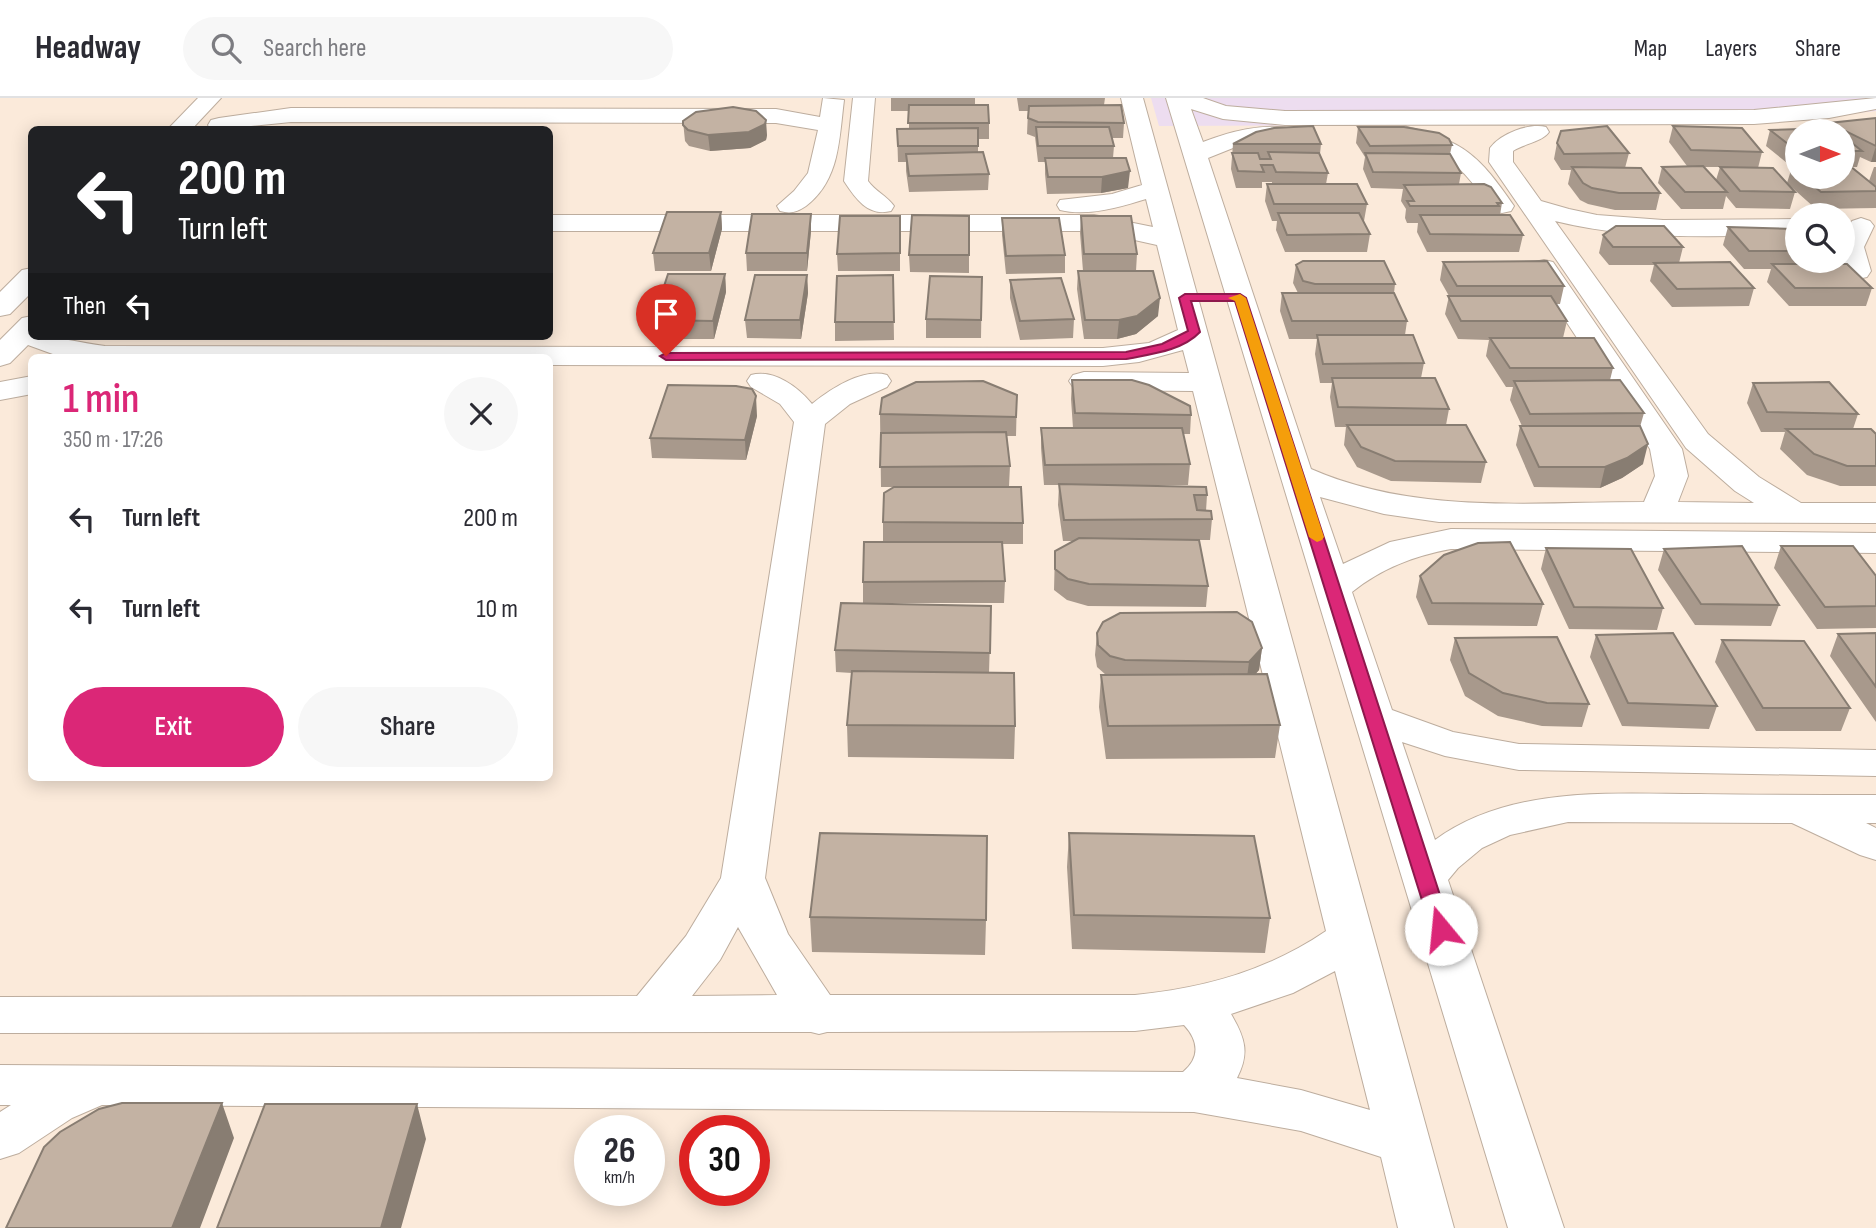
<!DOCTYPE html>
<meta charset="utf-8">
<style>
body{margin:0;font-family:"Sofia Sans Condensed",sans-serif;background:#f7f7f7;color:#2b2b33;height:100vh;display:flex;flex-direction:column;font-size:26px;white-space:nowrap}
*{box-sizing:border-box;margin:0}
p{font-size:23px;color:#7c7c81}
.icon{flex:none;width:38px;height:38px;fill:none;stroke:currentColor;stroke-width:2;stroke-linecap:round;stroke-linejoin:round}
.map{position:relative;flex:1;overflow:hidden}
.panel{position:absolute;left:28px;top:256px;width:525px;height:427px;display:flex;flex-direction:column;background:#fff;border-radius:10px;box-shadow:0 4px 18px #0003}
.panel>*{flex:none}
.top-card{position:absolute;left:28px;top:28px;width:525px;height:214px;border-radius:10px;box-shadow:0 4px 18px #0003;background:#202124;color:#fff;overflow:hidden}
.needle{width:46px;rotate:90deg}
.tools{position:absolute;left:1785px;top:21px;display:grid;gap:14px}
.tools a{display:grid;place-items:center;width:70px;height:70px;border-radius:50%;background:#fff;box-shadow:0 4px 18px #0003;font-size:35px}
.speed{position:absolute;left:574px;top:1017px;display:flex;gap:14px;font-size:35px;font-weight:700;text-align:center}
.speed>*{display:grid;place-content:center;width:91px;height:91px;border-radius:50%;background:#fff;box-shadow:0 4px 18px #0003;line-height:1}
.speed small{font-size:18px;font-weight:400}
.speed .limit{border:10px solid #d22;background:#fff;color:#111}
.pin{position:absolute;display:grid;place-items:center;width:60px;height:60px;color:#fff;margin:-72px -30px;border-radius:50% 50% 50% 0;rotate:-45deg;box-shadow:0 0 7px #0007}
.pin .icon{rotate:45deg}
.me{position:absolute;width:77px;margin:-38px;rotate:343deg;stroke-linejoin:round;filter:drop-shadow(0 0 5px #0008)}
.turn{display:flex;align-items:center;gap:24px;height:147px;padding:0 35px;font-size:32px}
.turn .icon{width:91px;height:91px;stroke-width:2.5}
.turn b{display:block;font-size:49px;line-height:60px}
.then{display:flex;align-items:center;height:66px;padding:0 35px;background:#0003;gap:14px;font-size:26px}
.round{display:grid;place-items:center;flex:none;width:74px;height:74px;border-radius:37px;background:#f7f7f7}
.summary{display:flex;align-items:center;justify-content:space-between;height:119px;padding:0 35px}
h1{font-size:42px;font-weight:600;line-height:52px;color:#db2777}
.button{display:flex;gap:14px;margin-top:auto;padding:14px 35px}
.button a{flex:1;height:80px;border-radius:42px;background:#db2777;color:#fff;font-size:28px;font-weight:600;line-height:80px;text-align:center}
.button a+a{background:#f7f7f7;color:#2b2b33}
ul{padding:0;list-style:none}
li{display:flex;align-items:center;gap:21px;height:91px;padding:0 35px}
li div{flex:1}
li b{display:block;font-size:26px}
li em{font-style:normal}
header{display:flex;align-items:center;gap:42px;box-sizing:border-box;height:98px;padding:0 35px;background:#fff;border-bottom:2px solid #e1e1e2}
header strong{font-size:33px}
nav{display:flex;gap:38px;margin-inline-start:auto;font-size:24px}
.search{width:490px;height:63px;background:#f7f7f7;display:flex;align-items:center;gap:18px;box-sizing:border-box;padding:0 24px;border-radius:38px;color:#7c7c81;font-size:26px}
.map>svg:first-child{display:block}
</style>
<header>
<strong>Headway</strong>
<div class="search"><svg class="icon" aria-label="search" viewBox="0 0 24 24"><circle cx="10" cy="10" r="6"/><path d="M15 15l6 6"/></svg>Search here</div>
<nav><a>Map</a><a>Layers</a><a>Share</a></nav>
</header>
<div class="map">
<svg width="1876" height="1130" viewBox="0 0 1876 1130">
<rect width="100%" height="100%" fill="#fbeada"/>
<path fill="#edddf0" d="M1151,0H1876V13L1801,21L1704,26L1159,28Z"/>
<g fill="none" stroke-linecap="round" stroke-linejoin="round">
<defs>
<path id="minor" d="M198,0H221L191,32H167Z
M823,0L844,2C839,41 840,82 806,108C797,114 791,116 780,113L777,108L794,93L808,75L818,32L776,25L291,24L211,32L208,27L211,22L219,20L291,10L776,11L820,19Z
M853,0H875L868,83C875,93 887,98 894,108L891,113C868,119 855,100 844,83Z
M1121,0H1143L1454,1130H1398L1381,1059L1301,1033L1194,1014L102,1007L72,1020L19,1055L0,1061V1014L11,1007H0V967L1183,974C1200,960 1199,943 1184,927L1135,933L827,934L819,936L811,934L0,935V899L637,898L686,838L721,780L794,324L780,306L751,289L747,283L751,277C774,271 798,289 812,306C831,291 862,270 887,277L891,283L887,289L850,306L825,326L765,780L788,836L830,897H1135C1205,890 1267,873 1326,833L1193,293L1084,292L1073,289L1069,283L1073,277L1084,274L1189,275L1183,252L1139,264L1103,268L550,267V259H61L28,247L10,265L0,268V242L22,220L32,218V238C57,238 80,245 105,248L1103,250L1149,245L1178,232L1157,147L1094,133H550V117H1094L1153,129L1146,101C1120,109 1087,119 1060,112L1057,107L1060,102L1112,96L1142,87ZM738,829L777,897L692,898L720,862ZM1335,873L1370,1012L1301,992L1237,980C1250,955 1245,940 1231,916L1293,895Z
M1166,0H1203L1226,8L1285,13L1754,12L1876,0V11L1829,20L1754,26L1285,27L1223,21L1191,11L1203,44C1228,34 1265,24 1292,31L1295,36L1292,41L1238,48L1208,60L1311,371C1416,417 1533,404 1644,404L1655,378L1650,351L1531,170L1535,164L1544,162L1553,164L1682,351L1688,378L1678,404L1754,405L1735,393L1686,350L1489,64L1490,50C1501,35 1529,25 1546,29L1549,34C1542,44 1523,46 1513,53V64L1541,103L1569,111L1597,117L1663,122L1797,121V137C1716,138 1635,143 1555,123L1708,336L1759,379L1801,405H1876V425L1439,424L1384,416L1320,399L1343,466L1390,444L1451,431L1876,435V455L1451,451C1414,458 1382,470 1352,494L1392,612L1453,634L1519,646L1876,652V678L1519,672L1445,658L1402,644L1435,742C1510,687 1611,696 1699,696C1758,697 1817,697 1876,697V725H1866L1876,730V762L1860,757L1792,725L1568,724L1510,737L1482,750L1458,770L1448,782L1564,1130H1508Z
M1403,28C1464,43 1479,57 1514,108L1511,113L1502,115L1493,113C1461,67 1450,55 1395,40L1392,35L1395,30Z
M1861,120L1870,123L1874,128L1864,149L1871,173L1867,179L1858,181L1849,179C1838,163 1841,139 1852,123Z
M32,170V194L10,216L0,218V194L22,172Z
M32,278V296L0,302V284Z"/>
</defs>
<use href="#minor" stroke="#bdad9e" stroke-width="2"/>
<use href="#minor" fill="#fff" fill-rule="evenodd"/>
</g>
<path fill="#a8998c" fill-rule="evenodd" d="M891,0H975V7L989,25V41H978V54L989,76L988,92L909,94L906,73V64H898L897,31H909V13H891Z
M1017,0H1105L1104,7L1124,25L1123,40H1112L1114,48L1113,60L1128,90L1101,95L1047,96L1045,76V64H1038L1035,39L1027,36L1028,13H1019Z
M1876,20V64H1871L1860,59L1857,69H1851L1869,83L1874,69H1876V110L1816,111L1788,86L1795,94L1790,111L1736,110L1726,98L1723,111H1681L1658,85L1662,69L1687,68L1669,44L1673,28L1762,54L1758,70L1787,85L1792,69L1766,48L1770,32L1827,31L1829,25ZM1797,33H1843V79H1797ZM1703,69H1720L1716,82Z
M683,23L767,37L766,42L750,50L710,53L689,48L685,43Z
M1358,29L1452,47L1450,56L1461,75L1459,86L1502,105L1500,117L1523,137L1519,154H1427L1417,134L1418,125H1407L1405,120L1406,111L1401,103L1403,91L1371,90L1363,71L1365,59L1356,45Z
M1557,45L1629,55L1625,70L1660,95L1656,112H1615L1588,106L1580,102L1568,86L1571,72H1561L1554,61Z
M1233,46H1321L1320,56L1328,75L1326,86L1367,106L1364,123H1363L1370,136L1367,154H1285L1276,132L1277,123H1272L1265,103L1267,86H1272V84H1262V90H1236L1231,71Z
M721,114L722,131L711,173H655L653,155Z
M811,116V133L807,173H747L746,155Z
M900,118V173H838L837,156Z
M969,118V175L910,174L909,157Z
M1081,118L1137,156L1136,173L1158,218L1136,236L1117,241H1084L1077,191L1078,173H1083L1080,135Z
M1002,120L1065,157V175L1006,176L1002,137Z
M1728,129L1797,133V163H1819L1818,166L1872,190L1866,208H1789L1767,184L1771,171H1744L1723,147Z
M1603,137L1683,149L1679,165L1754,190L1749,208L1672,209L1650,183L1654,167H1609L1599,155Z
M1443,164L1564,188L1560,206H1556L1567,223L1563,240L1613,270L1610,282L1644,315L1640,329L1643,366L1622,380L1600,390L1534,389L1516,347L1520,328H1522L1510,302L1513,289H1506L1486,258L1489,242L1458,241L1445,216L1449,198L1440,182Z
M1296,167L1395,186L1394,195L1407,223L1405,237L1424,265L1421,280L1449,311L1446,327L1486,364L1481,385L1391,383L1357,369L1344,347L1346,329H1335L1330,299L1332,285H1320L1315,256L1317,241H1289L1280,213L1282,195H1298L1293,185Z
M725,176L726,194L714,241H655L653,222Z
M807,177L808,195L801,241L747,240L745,222Z
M893,177L894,242L835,243V224Z
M982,179L981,240H926V221Z
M1010,182L1074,221L1073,240L1020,242L1010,200Z
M1072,282L1191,317L1190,336H1183L1190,366L1188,387H1095L1207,397L1206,413L1212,421L1210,442H1199L1208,488L1206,509L1088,508L1067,502L1054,492L1055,453L1074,443H1063L1058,407L1059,387H1044L1041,350V330H1073L1071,301Z
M1753,285L1858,316L1853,331L1876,336V388H1840L1807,377L1780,351L1785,334H1761L1747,305Z
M1017,297L1016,338H1007L1010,368L1009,388L1023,425V446H1002L1005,483L1004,505H863V484L883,444V424L893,389H881L880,316Z
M757,318L746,362L652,360L650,340Z
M1781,448L1876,478V530L1817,531L1774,470Z
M1546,450L1663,510L1657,532L1569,531L1541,471Z
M1664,451L1779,507L1771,528L1695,527L1658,472Z
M1420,478L1543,506L1537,528L1428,527L1416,499Z
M991,508L989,575L1015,628L1014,661L848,659L847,627L852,575L836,574L835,552Z
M1097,535L1262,550L1259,572L1255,576L1280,627L1275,660L1106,661L1099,609L1101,577H1106L1097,569L1095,557Z
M1876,535V624L1830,558L1838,536Z
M1596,537L1717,608L1709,631L1622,628L1590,559Z
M1455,540L1589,606L1582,629L1542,628L1498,618L1465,598L1450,562Z
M1722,542L1850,610L1841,633H1756L1715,564Z
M1069,735L1270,820L1265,855L1072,851L1067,769Z
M810,819L986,822L985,857L812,854Z"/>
<path fill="#887d72" d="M766,22L767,37L766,42L750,50L710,53L708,37Z
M1876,48V64H1871Z
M1130,73L1128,90L1101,95L1102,79Z
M721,114L722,131L711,173L709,155Z
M811,116V133L807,173V155Z
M725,176L726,194L714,241L713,223Z
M807,177L808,195L801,241L800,222Z
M1160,200L1158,218L1136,236L1117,241L1119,222Z
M756,298L757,318L746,362L745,342Z
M1648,346L1643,366L1622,380L1600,390L1605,369Z
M1262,550L1259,572L1246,587L1249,564Z
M222,1005L234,1040L200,1130H172Z
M417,1006L426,1041L401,1130H381Z"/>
<path fill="#c3b2a3" stroke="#887d72" stroke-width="2" d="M909,7H988L989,25H908Z
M1121,7L1124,25L1038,24L1028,20L1029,8Z
M733,9L756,13L766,22L765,26L749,34L708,37L688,32L683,27V23L696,14Z
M1876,20V48L1829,25Z
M1313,28L1321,46H1233L1256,34L1274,30Z
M1607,28L1629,55L1564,56L1557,45L1561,33Z
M1673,28L1742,30L1762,54L1691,52Z
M1036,29H1109L1114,48H1038Z
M1358,29H1404L1439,35L1449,41L1452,47L1370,48Z
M978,30V48H898L897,31Z
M1832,30L1836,33H1797V53L1770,32Z
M1843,38L1862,53H1843Z
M983,54L989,76L909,78L906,56Z
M1268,54L1319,55L1328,75L1276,74L1273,67H1261L1264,74L1238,73L1232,55H1258L1260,61H1271Z
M1365,55L1450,56L1461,75L1373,74Z
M1045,60H1126L1130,73L1102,79H1048Z
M1703,68L1727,94H1685L1662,69Z
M1843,68H1850L1876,89V93L1821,94L1803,79H1843Z
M1572,69L1641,70L1660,95H1619L1592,90L1583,85Z
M1720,69L1773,70L1795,94L1740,93Z
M1791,69H1797V74Z
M1267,86H1357L1367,106H1274Z
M1484,86L1491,89L1502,105H1497L1499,108H1410L1407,103H1414L1404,87Z
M667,114H721L709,155H653Z
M1278,115H1359L1370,136L1287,137Z
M752,116H811L807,155H746Z
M912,117L969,118V157H909Z
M1420,117H1510L1523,137L1430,136Z
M840,118H900V155L837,156Z
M1081,118H1131L1137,156H1084Z
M1002,120H1059L1065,157L1006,158Z
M1616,128H1664L1683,149H1613L1603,137Z
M1728,129L1793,131L1797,133V153H1749Z
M1303,163H1384L1395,186H1315L1303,183L1296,167Z
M1547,163L1564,188H1457L1443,164Z
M1730,164L1754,190L1677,191L1654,165Z
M1772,166H1847L1872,190H1795Z
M1078,173H1153L1160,200L1137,218L1119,222H1085Z
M668,176H725L713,223L653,222Z
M755,177H807L800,222H745Z
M893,177L894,224H835L837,178Z
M930,178L982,179L981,222L926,221Z
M1061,180L1074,221L1020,223L1010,182Z
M1282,195H1394L1407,223H1292Z
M1448,198H1551L1567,223H1461Z
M1317,237H1413L1424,265L1323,266Z
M1490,240H1594L1613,270H1510Z
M1332,280H1435L1449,311L1338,309Z
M1072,282H1132L1149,287L1190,308L1191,317L1075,315Z
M1620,282L1644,315L1530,316L1514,283Z
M983,283L1017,297L1016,319L880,316L882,300L916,284Z
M1829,284L1858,316L1767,314L1753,285Z
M668,287L736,288L752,291L756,298L745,342L650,340Z
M1347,327H1466L1486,364L1395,363L1361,349Z
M1520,328H1640L1648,346L1627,360L1605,369H1539Z
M1041,330H1182L1190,366L1045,367Z
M1786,331H1871L1876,336V368H1847L1814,356Z
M1006,334L1010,368L880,369L881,335Z
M1059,386L1206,389L1207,397H1194L1197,412L1211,413L1212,421L1064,422Z
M894,389H1021L1023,425L883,424L884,395Z
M1079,440L1199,442L1208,488L1089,486L1068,481L1055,471V453Z
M864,444H1002L1005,483L863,484Z
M1510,444L1543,506L1432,505L1420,478L1444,457L1478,445Z
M1742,448L1779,507L1701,506L1664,451Z
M1781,448H1853L1876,478V508L1825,509Z
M1546,450L1631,451L1663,510L1574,509Z
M841,505L991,508L990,555L835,552Z
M1237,514L1252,524L1262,550L1249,564L1125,562L1110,558L1098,547L1097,535L1103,524L1120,515Z
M1673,535L1717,608L1628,605L1596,537Z
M1876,535V589L1838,536Z
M1557,539L1589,606L1547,605L1503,595L1469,575L1455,540Z
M1722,542L1804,543L1850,610H1763Z
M852,573L1014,575L1015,628L847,627Z
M1267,576L1280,627L1108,628L1101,577Z
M820,735L987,738L986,822L810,819Z
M1069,735L1254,738L1270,820L1074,817Z
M122,1005H222L172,1130H6L44,1049L60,1034L99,1011Z
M265,1006H417L381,1130H217Z"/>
<path fill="#db2777" stroke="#8e194d" stroke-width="2" d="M1185,196H1240L1246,200L1451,831L1448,835H1434L1431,831L1235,203H1191L1200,234C1182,253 1151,256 1126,261L666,262L660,258L666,255L1126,254L1162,246L1188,233L1179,200Z"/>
<path fill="#f59e0b" d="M1240,196L1246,200L1324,439L1322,442L1317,444L1309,439L1235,203L1228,200Z"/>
</svg>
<div class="tools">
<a><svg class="needle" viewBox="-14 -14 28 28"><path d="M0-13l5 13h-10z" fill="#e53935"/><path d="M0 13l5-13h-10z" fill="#7c7c81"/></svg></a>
<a><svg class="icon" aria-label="search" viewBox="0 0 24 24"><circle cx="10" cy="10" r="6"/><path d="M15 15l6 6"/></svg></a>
</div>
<div class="speed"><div>26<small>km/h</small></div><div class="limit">30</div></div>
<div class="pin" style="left:666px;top:258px;background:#d93025"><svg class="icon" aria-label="arrive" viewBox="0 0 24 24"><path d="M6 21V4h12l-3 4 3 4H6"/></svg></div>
<svg class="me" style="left:1441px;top:831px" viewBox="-20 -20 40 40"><circle r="19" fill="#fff"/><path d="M0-13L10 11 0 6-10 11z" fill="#db2777"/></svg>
<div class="top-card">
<div class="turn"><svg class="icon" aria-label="left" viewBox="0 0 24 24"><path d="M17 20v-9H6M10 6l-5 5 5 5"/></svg><div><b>200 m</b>Turn left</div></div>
<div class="then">Then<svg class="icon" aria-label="left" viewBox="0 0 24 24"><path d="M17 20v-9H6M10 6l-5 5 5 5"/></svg></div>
</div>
<section class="panel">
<div class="summary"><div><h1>1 min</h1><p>350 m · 17:26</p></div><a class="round"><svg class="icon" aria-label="close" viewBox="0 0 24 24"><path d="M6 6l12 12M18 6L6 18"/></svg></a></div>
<ul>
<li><svg class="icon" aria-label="left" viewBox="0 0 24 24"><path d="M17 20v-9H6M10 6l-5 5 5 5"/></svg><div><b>Turn left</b></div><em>200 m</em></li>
<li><svg class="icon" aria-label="left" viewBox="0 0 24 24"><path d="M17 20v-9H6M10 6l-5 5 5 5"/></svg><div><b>Turn left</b></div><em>10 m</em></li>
</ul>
<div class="button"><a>Exit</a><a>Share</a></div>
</section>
</div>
